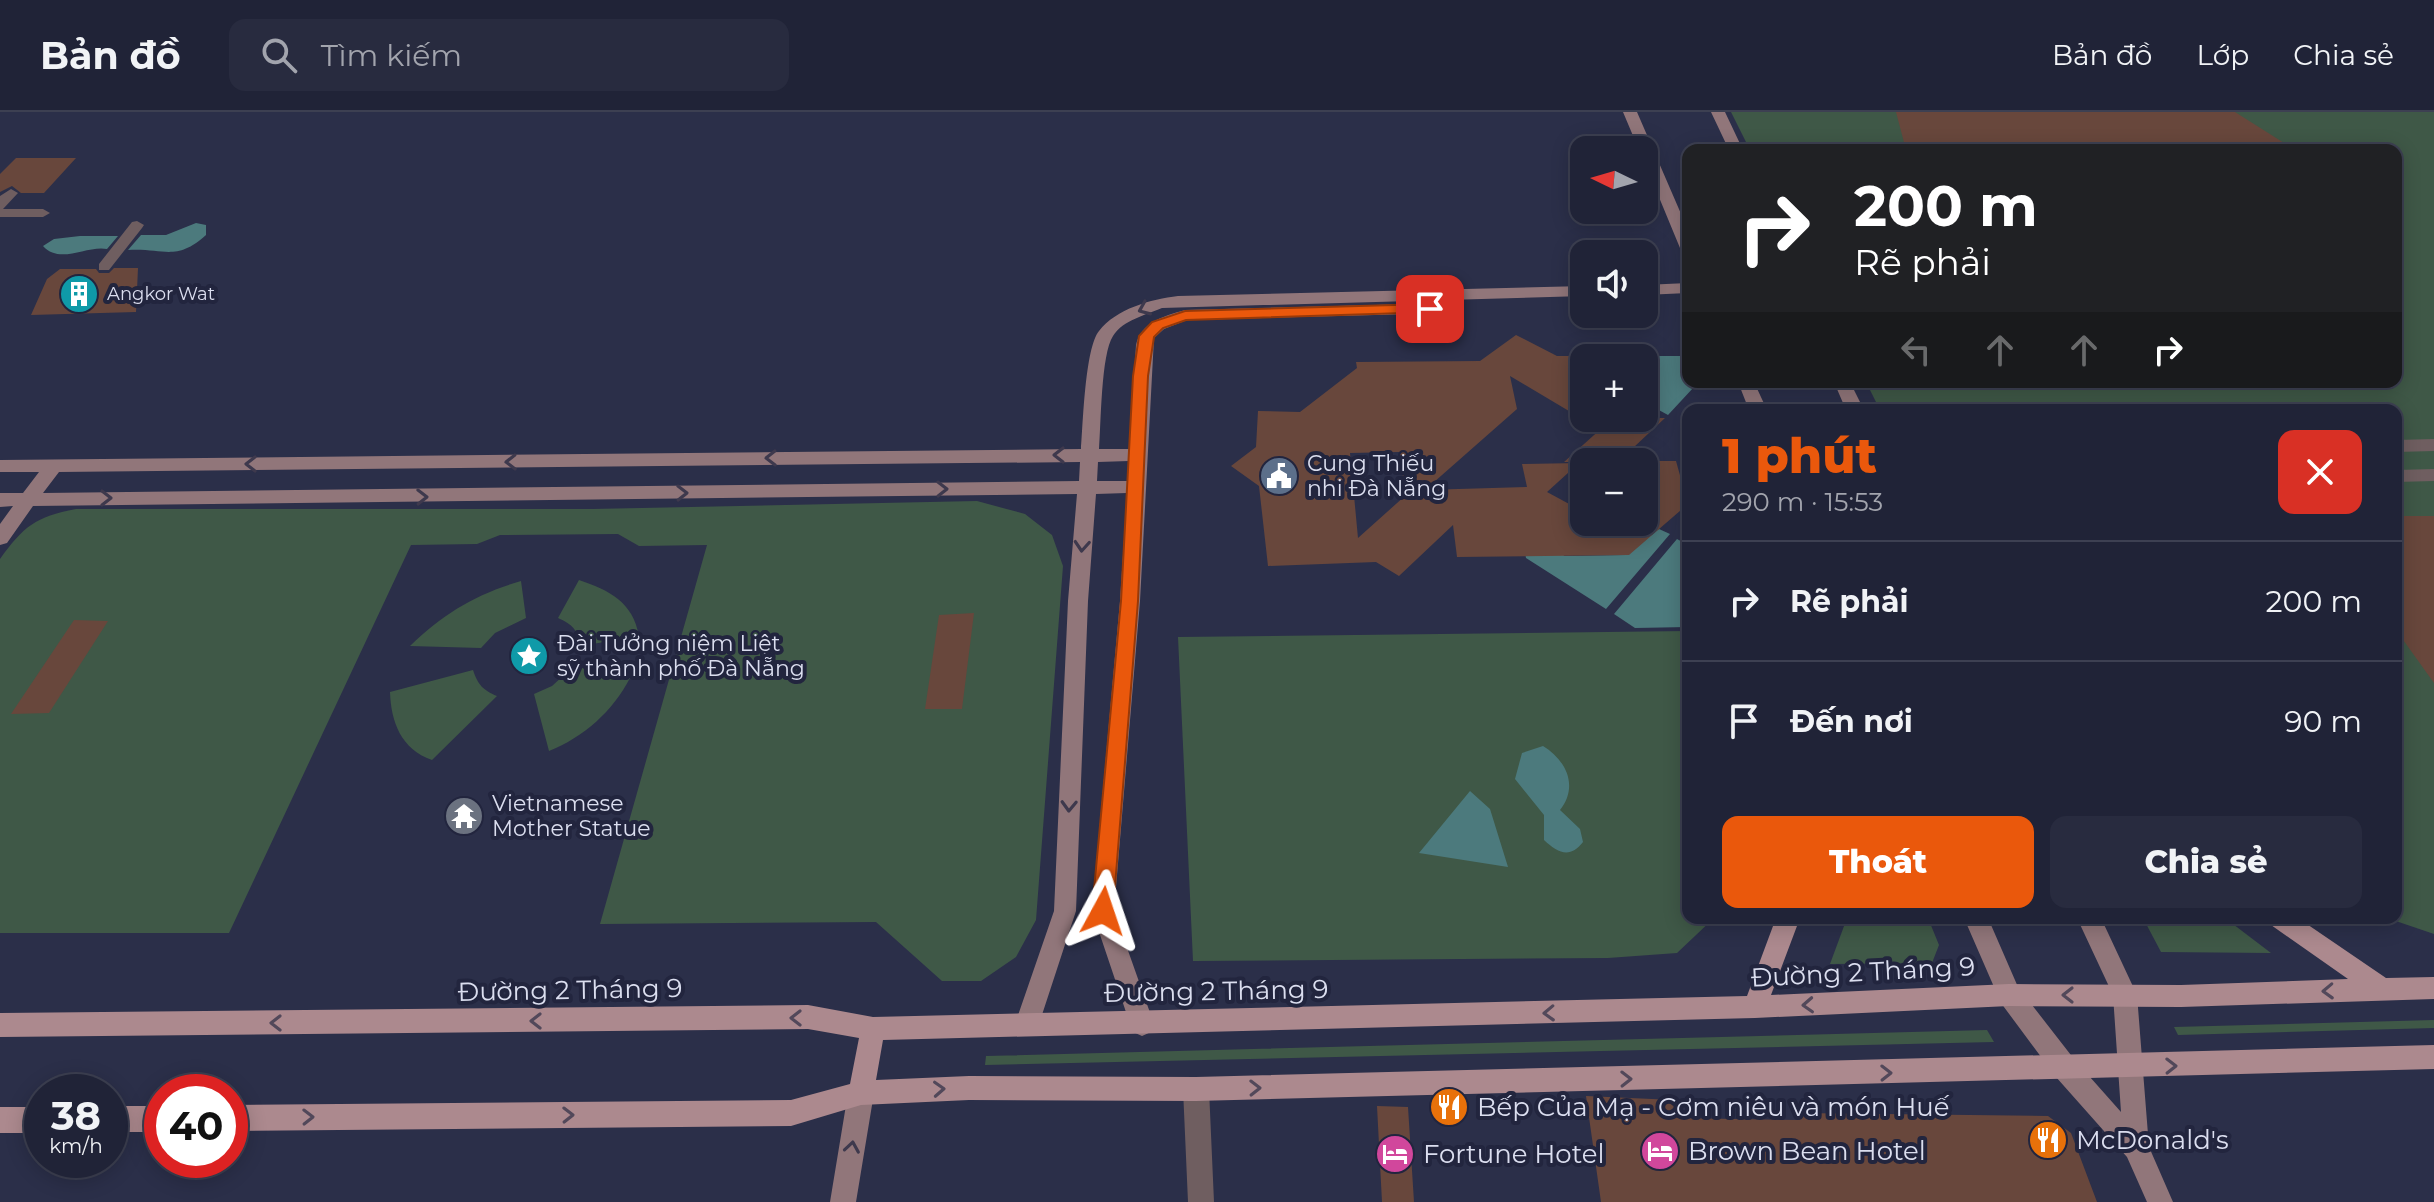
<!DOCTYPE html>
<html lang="vi">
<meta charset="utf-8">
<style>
body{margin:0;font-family:Montserrat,sans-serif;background:#282b3f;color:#f1f3f6;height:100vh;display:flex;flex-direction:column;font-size:30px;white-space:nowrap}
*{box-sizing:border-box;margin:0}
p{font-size:26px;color:#a2a4ad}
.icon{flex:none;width:44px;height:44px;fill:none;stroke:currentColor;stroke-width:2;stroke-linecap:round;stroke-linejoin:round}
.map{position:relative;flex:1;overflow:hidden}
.sheet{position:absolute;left:1682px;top:292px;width:720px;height:520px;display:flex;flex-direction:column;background:#202337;border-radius:16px;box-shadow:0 4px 20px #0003,0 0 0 2px #3d4052}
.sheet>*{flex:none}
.banner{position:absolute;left:1682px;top:32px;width:720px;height:244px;border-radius:16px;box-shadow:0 4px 20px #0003,0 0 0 2px #3d4052;background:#202124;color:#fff;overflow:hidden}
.needle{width:52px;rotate:275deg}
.tools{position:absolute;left:1570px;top:24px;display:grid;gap:16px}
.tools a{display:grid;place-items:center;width:88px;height:88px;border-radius:16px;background:#202337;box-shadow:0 4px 20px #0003,0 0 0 2px #3d4052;font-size:40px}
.speed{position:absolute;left:24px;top:962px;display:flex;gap:16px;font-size:40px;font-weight:700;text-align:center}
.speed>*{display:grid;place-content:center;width:104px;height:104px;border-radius:50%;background:#202337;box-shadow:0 4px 20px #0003,0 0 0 2px #3d4052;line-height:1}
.speed small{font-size:20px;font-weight:400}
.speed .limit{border:12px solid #d22;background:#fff;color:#111}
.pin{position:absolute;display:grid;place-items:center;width:68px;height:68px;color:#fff;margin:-34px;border-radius:16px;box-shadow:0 4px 12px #0006}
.me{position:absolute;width:88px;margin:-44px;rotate:5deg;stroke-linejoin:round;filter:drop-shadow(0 0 6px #0008)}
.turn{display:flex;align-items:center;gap:28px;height:168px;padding:0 40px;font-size:36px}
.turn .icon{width:104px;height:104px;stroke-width:2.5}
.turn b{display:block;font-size:56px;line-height:68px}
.lanes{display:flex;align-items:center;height:76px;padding:0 40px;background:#0003;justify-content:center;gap:40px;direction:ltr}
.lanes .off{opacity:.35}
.round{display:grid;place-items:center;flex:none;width:84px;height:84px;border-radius:16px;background:#282b3f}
.summary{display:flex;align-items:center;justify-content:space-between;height:136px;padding:0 40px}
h1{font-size:48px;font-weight:800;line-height:60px;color:#ea580c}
.action{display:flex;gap:16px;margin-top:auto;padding:16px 40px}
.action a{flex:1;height:92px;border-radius:16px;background:#ea580c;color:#fff;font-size:32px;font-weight:800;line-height:92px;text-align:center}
.action a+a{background:#282b3f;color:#f1f3f6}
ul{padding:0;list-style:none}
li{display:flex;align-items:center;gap:24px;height:120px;padding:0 40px;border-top:2px solid #3d4052}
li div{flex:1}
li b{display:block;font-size:30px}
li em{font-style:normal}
header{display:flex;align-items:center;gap:48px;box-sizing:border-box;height:112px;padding:0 40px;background:#202337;border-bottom:2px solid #3d4052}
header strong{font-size:38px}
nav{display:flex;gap:44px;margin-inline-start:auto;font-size:28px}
.search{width:560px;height:72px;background:#282b3f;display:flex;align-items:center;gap:20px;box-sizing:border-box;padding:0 28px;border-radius:16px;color:#a2a4ad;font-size:30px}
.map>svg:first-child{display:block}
</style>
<header>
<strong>Bản đồ</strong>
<div class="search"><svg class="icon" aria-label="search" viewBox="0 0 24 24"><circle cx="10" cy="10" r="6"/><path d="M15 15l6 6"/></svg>Tìm kiếm</div>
<nav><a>Bản đồ</a><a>Lớp</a><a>Chia sẻ</a></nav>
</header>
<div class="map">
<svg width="2434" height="1090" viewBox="0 0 2434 1090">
<rect width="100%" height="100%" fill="#2b2f49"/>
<path fill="#3f5847" d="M1731,0H2434V822L2387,806H2396V298H1880L1866,270H2396V38H1750Z
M977,389L1025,402L1052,423L1063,454L1036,808L1016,845L981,869H942L876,810L600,812L707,433L639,434L618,422L500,423L477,432L411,433L229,821H0V447C24,414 35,405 76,397H592Z
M579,468C609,478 633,490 639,524L581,534C578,518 572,512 558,506Z
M521,469L526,506L495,521L481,536L410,534C444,501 476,482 521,469Z
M1688,519V806H1714L1677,841L1608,846L1193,849L1178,525Z
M574,554L630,566C613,599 584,625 549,639L534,582L552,574Z
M473,558C478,573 483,578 497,584L432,648C401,637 391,610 390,580Z
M1847,806H1928L1939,833L1932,851L1830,852Z
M2143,806H2225L2271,841L2161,840Z
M2434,908V916L2178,923L2174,915Z
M1987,918L1994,930L985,953L986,944Z"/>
<path fill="#4c7a7d" d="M196,111L206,113V123C176,150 165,136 128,138L141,123H166Z
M80,124H118L107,137C87,133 60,153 43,134L54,127Z
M1612,244H1685L1688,270H1692L1694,275L1668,303L1644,290V246Z
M1519,412L1555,423L1564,444L1625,443L1659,417L1670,422L1606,497L1526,446Z
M1677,427L1688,433V515L1635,516L1614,502Z
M1543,634C1566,648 1579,674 1560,698L1580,717L1583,730C1570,747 1558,741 1544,728V703L1515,667L1522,641Z
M1470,679L1490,697L1508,755L1419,741Z"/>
<path fill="#68473c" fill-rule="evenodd" d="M1896,0H2235L2295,38H1906Z
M16,46H76L44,81H21L12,74L0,80V62Z
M114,156H138L136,200L31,203L47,167L60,157H96L99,161H109Z
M1516,223L1557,244H1584V308L1510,264L1517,297L1425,378L1527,375L1522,352L1579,351L1547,380L1584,400V410H1644V349H1676L1688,392L1629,443L1457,445L1453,413L1399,464L1376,450L1268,454L1259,374L1231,354L1256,335L1258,299L1300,300L1357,256L1356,250L1480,249ZM1399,340L1406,383L1358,426L1350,341Z
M1613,306H1665L1618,350H1564Z
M2396,404H2434V571L2396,518Z
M974,501L962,597H925L939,503Z
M74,508L108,509L49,601L11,602Z
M1586,984L1674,988L1677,1006L1799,1008L1797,1001L2048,1004L2071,1021L2097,1090H1601Z
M1377,994L1408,995L1414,1090H1382Z"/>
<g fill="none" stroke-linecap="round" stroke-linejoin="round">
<path fill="#6f5e60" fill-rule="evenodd" d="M11,77L18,81L3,97H43L50,101L43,105H0V84Z
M137,109L144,113L142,116L109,158H99V152L132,110Z
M2434,327V339L2396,340V328Z
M2434,357V369L2396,370V358Z
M1196,965L1205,968L1209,977L1214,1090H1188L1183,977L1187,968Z"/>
<path fill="#91767a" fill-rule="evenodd" d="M1623,0H1637L1688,118V141L1680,136L1644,49V38H1639Z
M1711,0H1725L1743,38H1729Z
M1688,171V181L1644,183V173Z
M1584,174V184L1162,196C1146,203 1123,208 1113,224C1101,242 1101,313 1099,337H1130L1136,233C1141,210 1164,204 1185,198L1452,191L1460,196L1452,201L1187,208L1164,217L1154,226L1140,489L1114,799L1154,912L1151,920L1142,924L1133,920L1130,912L1092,799L1120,489L1127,381L1096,382L1088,489L1076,799L1039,912L1036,920L1027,924L1018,920L1015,912L1054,799L1068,489L1077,382L33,394L7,431L0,433V412L13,394L0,395V381H23L39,360H0V348L1081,337C1083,313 1085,236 1099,219C1116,197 1151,187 1178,184ZM1129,349L1128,369H1097L1098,350ZM1080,350L1079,369L43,381L59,360Z
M1738,270H1754L1767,298H1749Z
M1834,270H1850L1864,298H1846Z
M1964,806H1988L2018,875L2074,947L2121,1000L2113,883L2077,806H2101L2137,883L2149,1035L2173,1090H2147L2127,1045L2056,965L2001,891Z
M861,969L870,972L874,981L856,1090H830L848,981L852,972Z"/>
<path fill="#ac898e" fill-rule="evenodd" d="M1776,806H1800L1771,883L2009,872L2181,873L2348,867L2271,813L2267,806H2298L2386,866L2434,865V887L2181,895L2009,894L1755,906L883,928L876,968L969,964L1196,965L2434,933V957L1196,989L969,988L861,993L791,1014L230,1019V993L791,988L850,972L859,926L808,917L0,925V901L808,893L873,905L1747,884Z
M110,994H162V1020H110Z
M0,995H42V1021H0Z"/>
</g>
<defs><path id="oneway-chevron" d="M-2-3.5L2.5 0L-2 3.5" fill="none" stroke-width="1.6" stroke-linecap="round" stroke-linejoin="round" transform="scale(2)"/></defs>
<g stroke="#3e394d">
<use href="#oneway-chevron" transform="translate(1144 197) rotate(157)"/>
<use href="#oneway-chevron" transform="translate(1059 343) rotate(180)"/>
<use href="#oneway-chevron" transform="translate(771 346) rotate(179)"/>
<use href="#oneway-chevron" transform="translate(511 350) rotate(179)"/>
<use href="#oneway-chevron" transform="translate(251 352) rotate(180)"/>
<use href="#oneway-chevron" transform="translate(942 377) rotate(-1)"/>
<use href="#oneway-chevron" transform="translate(682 381) rotate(-1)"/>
<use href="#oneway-chevron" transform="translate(422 385) rotate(-1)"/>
<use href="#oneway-chevron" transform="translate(106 386)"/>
<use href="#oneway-chevron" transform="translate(1082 434) rotate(94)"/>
<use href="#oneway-chevron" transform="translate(1069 694) rotate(92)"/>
<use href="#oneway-chevron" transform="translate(852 1035) rotate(-81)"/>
</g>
<g stroke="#52485a">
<use href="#oneway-chevron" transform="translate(2328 879) rotate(178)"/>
<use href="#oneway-chevron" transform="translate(2068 883) rotate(180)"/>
<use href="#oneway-chevron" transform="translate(1808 893) rotate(177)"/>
<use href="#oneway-chevron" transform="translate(1549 901) rotate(178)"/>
<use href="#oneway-chevron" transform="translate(796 906) rotate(180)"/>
<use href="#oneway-chevron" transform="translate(536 909) rotate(180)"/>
<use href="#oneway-chevron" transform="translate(276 911) rotate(180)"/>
<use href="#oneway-chevron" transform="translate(2171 954) rotate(-1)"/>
<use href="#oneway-chevron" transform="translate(1886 961) rotate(-1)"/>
<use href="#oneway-chevron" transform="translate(1626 967) rotate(-1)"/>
<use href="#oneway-chevron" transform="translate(1255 976) rotate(-1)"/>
<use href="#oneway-chevron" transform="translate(939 977) rotate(-3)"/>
<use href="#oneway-chevron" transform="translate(568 1003) rotate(-1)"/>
<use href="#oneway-chevron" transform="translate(308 1005) rotate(-1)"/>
</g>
<path fill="#ea580c" stroke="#983908" stroke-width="2" d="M1430,192L1438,197L1436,200L1186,208L1163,216L1154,225L1148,264L1138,489L1113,799L1110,806L1103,809L1095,806L1092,799L1121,489L1133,264L1139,224L1152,210L1185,199Z"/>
<defs>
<symbol id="building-disc" viewBox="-11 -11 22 22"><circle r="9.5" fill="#0f9aa8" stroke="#22253e"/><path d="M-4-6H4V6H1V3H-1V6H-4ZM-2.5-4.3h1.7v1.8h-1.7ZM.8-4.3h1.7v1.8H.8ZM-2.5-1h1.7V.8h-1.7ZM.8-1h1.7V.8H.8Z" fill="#fff"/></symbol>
<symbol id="civic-disc" viewBox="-11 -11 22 22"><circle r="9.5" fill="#5c6f8a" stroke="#22253e"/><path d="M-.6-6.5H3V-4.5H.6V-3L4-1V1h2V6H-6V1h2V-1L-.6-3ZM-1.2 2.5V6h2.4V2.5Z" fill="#fff"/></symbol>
<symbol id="sight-disc" viewBox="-11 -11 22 22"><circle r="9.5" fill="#0f9aa8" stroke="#22253e"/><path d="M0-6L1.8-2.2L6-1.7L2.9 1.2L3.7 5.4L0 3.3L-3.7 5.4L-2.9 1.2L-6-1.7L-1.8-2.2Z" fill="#fff"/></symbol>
<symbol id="temple-disc" viewBox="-11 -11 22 22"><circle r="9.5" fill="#6b7280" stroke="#22253e"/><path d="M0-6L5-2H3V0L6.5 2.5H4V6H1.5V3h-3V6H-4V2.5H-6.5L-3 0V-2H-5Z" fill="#fff"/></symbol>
<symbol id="restaurant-disc" viewBox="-11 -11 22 22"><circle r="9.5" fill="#e8710a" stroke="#22253e"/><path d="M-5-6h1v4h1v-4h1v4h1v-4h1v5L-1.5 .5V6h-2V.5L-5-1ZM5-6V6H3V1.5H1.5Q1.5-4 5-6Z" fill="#fff"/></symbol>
<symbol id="hotel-disc" viewBox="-11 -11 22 22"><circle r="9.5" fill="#d1479c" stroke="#22253e"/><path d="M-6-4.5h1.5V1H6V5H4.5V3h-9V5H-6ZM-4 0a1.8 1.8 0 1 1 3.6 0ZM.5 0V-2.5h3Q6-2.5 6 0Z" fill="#fff"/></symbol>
</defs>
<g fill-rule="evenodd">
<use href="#building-disc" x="57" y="160" width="44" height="44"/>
<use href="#civic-disc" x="1257" y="342" width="44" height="44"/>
<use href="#sight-disc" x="507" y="522" width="44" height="44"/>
<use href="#temple-disc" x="442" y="682" width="44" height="44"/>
<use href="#restaurant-disc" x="1427" y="973" width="44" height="44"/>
<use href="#restaurant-disc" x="2026" y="1006" width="44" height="44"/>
<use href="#hotel-disc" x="1638" y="1017" width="44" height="44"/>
<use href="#hotel-disc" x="1373" y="1020" width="44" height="44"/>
</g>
<g text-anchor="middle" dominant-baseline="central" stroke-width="8" stroke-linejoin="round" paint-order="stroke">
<g font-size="18" fill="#dbdeef" stroke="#22253e" text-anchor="start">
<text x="107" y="182">Angkor Wat</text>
</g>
<g font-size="22" fill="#dbdeef" stroke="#22253e" text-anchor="start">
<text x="1307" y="351">Cung Thiếu<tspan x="1307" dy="25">nhi Đà Nẵng</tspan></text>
<text x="557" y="531">Đài Tưởng niệm Liệt<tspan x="557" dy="25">sỹ thành phố Đà Nẵng</tspan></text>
<text x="492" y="691">Vietnamese<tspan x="492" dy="25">Mother Statue</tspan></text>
</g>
<g font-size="26" fill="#dbdeef" stroke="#22253e">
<text transform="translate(1863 860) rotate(-3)">Đường 2 Tháng 9</text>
<text transform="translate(570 878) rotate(-1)">Đường 2 Tháng 9</text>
<text transform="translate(1216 879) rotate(-1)">Đường 2 Tháng 9</text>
</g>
<g font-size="26" fill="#dbdeef" stroke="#22253e" text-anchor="start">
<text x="1477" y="995">Bếp Của Mạ - Cơm niêu và món Huế</text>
<text x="2076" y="1028">McDonald's</text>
<text x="1688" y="1039">Brown Bean Hotel</text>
<text x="1423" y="1042">Fortune Hotel</text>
</g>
</g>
</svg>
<div class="tools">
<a><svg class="needle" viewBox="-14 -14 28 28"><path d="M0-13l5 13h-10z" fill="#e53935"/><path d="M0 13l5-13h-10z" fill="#a2a4ad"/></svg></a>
<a><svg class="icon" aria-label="sound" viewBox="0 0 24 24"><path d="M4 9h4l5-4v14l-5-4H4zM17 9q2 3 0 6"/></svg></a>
<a>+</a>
<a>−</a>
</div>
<div class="speed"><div>38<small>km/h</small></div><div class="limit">40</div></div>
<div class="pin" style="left:1430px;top:197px;background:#d93025"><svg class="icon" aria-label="arrive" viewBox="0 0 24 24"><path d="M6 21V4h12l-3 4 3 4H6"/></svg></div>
<svg class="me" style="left:1103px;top:799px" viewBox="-20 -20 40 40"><path d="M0-17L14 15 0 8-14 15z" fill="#ea580c" stroke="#fff" stroke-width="4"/></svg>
<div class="banner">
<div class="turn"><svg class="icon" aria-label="right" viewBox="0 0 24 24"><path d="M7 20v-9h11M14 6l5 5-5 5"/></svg><div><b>200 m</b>Rẽ phải</div></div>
<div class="lanes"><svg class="icon off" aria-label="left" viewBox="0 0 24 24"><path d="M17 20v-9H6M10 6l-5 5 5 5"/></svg><svg class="icon off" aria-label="ahead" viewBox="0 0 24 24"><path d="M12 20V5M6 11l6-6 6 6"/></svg><svg class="icon off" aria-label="ahead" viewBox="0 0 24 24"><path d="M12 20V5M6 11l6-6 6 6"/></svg><svg class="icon" aria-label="right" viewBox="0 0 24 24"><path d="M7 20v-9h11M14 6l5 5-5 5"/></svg></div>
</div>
<section class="sheet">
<div class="summary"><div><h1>1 phút</h1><p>290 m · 15:53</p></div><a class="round" style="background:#d93025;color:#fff"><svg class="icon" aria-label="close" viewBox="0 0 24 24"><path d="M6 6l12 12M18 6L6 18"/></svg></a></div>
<ul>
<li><svg class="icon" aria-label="right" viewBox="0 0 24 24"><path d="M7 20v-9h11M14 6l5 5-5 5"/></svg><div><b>Rẽ phải</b></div><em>200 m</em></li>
<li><svg class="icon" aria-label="arrive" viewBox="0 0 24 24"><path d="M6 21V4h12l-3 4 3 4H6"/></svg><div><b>Đến nơi</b></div><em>90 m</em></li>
</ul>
<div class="action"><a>Thoát</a><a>Chia sẻ</a></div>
</section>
</div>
